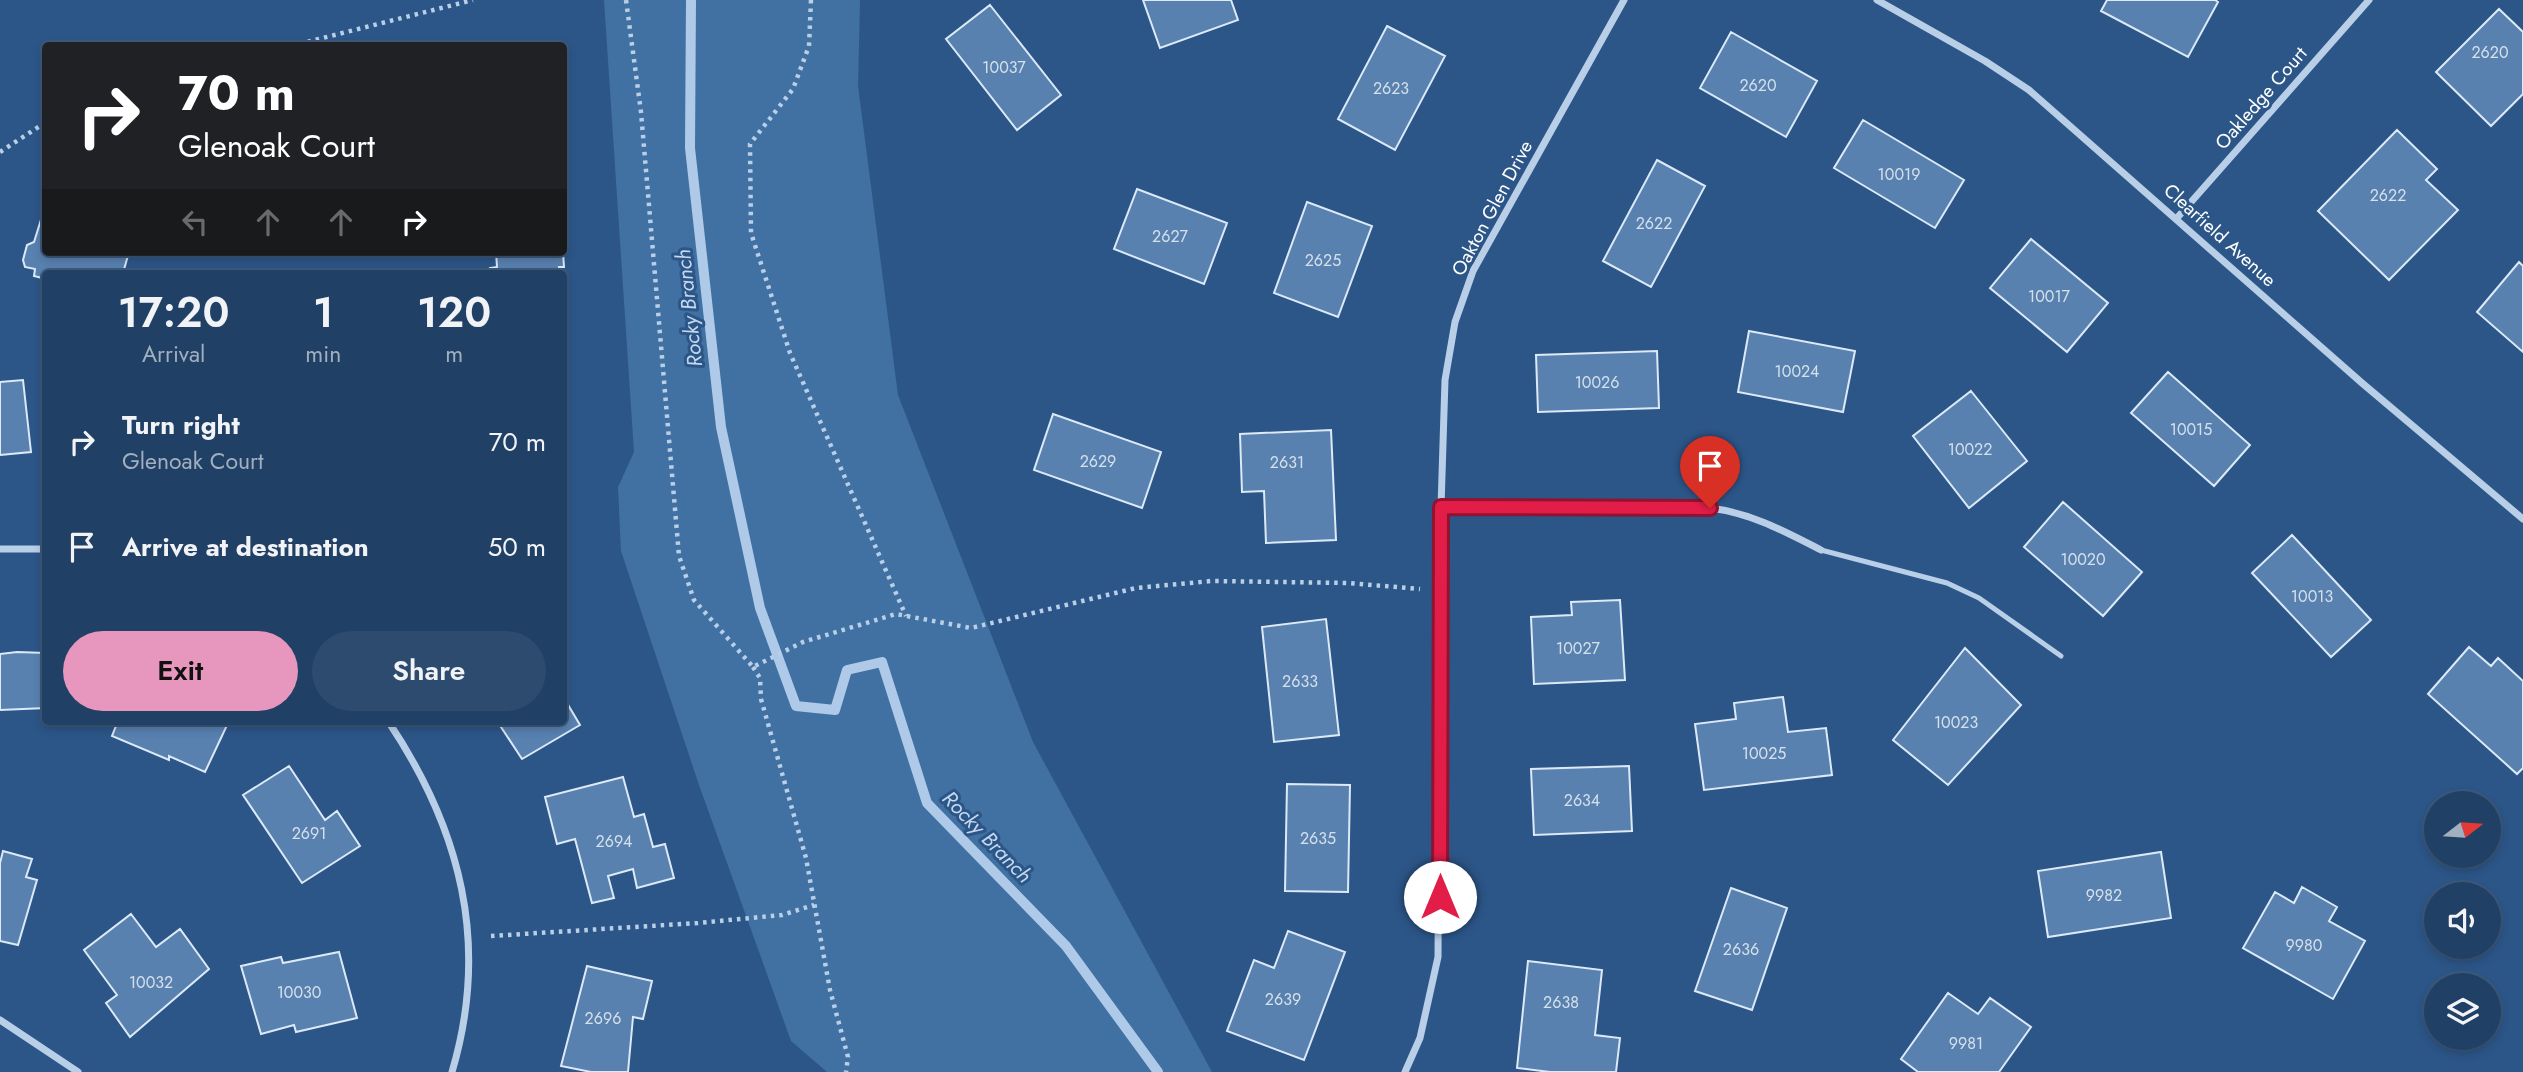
<!DOCTYPE html>
<style>
body{margin:0;font-family:Jost,sans-serif;background:#2d4b6f;color:#f1f3f6;height:100vh;display:flex;flex-direction:column;font-size:26px;white-space:nowrap}
*{box-sizing:border-box;margin:0}
p{font-size:23px;color:#a2afbf}
.icon{flex:none;width:38px;height:38px;fill:none;stroke:currentColor;stroke-width:2;stroke-linecap:round;stroke-linejoin:round}
.map{position:relative;flex:1;overflow:hidden}
.panel{position:absolute;left:42px;top:270px;width:525px;height:455px;display:flex;flex-direction:column;background:#214066;border-radius:7px;box-shadow:0 4px 10px #0003,0 0 0 2px #3e597a}
.panel>*{flex:none}
.top-card{position:absolute;left:42px;top:42px;width:525px;height:214px;border-radius:7px;box-shadow:0 4px 10px #0003,0 0 0 2px #3e597a;background:#202124;color:#fff;overflow:hidden}
.needle{width:46px;rotate:73deg}
.tools{position:absolute;left:2424px;top:791px;display:grid;gap:14px}
.tools a{display:grid;place-items:center;width:77px;height:77px;border-radius:50%;background:#214066;box-shadow:0 4px 10px #0003,0 0 0 2px #3e597a;font-size:35px}
.pin{position:absolute;display:grid;place-items:center;width:60px;height:60px;color:#fff;margin:-72px -30px;border-radius:50% 50% 50% 0;rotate:-45deg;box-shadow:0 0 7px #0007}
.pin .icon{rotate:45deg}
.me{position:absolute;width:77px;margin:-38px;rotate:0deg;stroke-linejoin:round;filter:drop-shadow(0 0 5px #0008)}
.turn{display:flex;align-items:center;gap:24px;height:147px;padding:0 21px;font-size:32px}
.turn .icon{width:91px;height:91px;stroke-width:2.5}
.turn b{display:block;font-size:49px;line-height:60px}
.lanes{display:flex;align-items:center;height:66px;padding:0 21px;background:#0003;justify-content:center;gap:35px;direction:ltr}
.lanes .off{opacity:.35}
.eta{display:flex;justify-content:space-evenly;align-items:center;height:119px;text-align:center}
.eta b{font-size:42px;font-weight:600;line-height:49px}
.primary-button{display:flex;gap:14px;margin-top:auto;padding:14px 21px}
.primary-button a{flex:1;height:80px;border-radius:42px;background:#e797bd;color:#111;font-size:28px;font-weight:600;line-height:80px;text-align:center}
.primary-button a+a{background:#2d4b6f;color:#f1f3f6}
ul{padding:0;list-style:none}
li{display:flex;align-items:center;gap:21px;height:105px;padding:0 21px}
li div{flex:1}
li b{display:block;font-size:26px}
li em{font-style:normal}
.map>svg:first-child{display:block}
</style>
<div class="map">
<svg width="2523" height="1072" viewBox="0 0 2523 1072">
<rect width="100%" height="100%" fill="#2c5688"/>
<path fill="#4170a3" d="M604,0H860L858,86L898,395L1033,742L1212,1072H827L791,1041L699,785L621,551L618,487L634,452Z"/>
<g fill="none" stroke-linecap="round" stroke-linejoin="round">
<path stroke="#aecae8" stroke-width="10" d="M691,0L690,148L721,427L760,608L796,706L835,710L847,670L882,662L927,803L1066,946L1158,1072"/>
</g>
<path fill="#5881b0" stroke="#dce9f6" stroke-width="2" d="M1143,0H1231L1238,20L1160,48Z
M2107,0H2215L2218,2L2188,57L2101,11Z
M990,5L1061,95L1017,130L946,39Z
M2499,9L2523,32V94L2491,126L2436,72Z
M1387,26L1445,56L1395,150L1338,119Z
M1731,32L1817,81L1786,137L1700,88Z
M1863,120L1964,180L1935,228L1834,168Z
M2397,130L2437,169L2426,180L2458,210L2389,280L2318,211Z
M1657,160L1705,186L1651,287L1603,261Z
M1137,189L1227,223L1204,284L1114,249Z
M1307,202L1372,226L1338,317L1274,293Z
M44,210L46,252H129L123,273H46V279L34,276L35,269L25,267L23,260L27,245L34,242Z
M2031,239L2108,303L2067,352L1990,288Z
M496,252H563L564,267H559L560,273H491L490,268L497,267Z
M2519,262L2523,266V352L2477,312Z
M1749,331L1855,351L1843,412L1738,392Z
M1657,351L1659,408L1538,412L1536,355Z
M2168,372L2250,445L2214,486L2131,413Z
M23,380L31,452L0,455V382Z
M1971,391L2027,461L1969,508L1913,436Z
M1053,414L1161,452L1142,508L1034,470Z
M1331,430L1336,540L1266,543L1264,491L1242,492L1240,434Z
M2063,502L2142,572L2103,616L2024,547Z
M2292,535L2371,620L2331,657L2252,573Z
M1620,600L1625,680L1534,684L1531,617L1572,615L1571,602Z
M1326,619L1339,735L1274,742L1262,627Z
M2469,647L2491,666L2498,658L2523,681V768L2517,774L2428,694Z
M1965,648L2021,705L1948,785L1893,740Z
M17,652L46,653V708L0,710V654Z
M1783,697L1788,732L1826,728L1832,775L1704,790L1695,724L1736,719L1734,703Z
M564,698L580,725L522,759L499,724L504,721H564Z
M118,721H229L205,772L169,756V760L112,736Z
M289,766L325,820L337,811L360,846L302,883L243,795Z
M1629,766L1632,831L1534,835L1531,769Z
M623,777L634,817L644,814L653,847L665,844L674,878L637,888L633,869L608,876L614,898L592,903L575,839L557,844L545,797Z
M1287,784L1350,785L1348,892L1285,891Z
M3,851L32,859L26,877L37,880L18,945L0,941V863Z
M2161,852L2171,918L2048,937L2038,871Z
M2302,887L2337,907L2329,921L2365,941L2333,999L2243,948L2275,892L2294,903Z
M1731,888L1787,908L1752,1010L1695,991Z
M131,914L156,947L180,929L209,969L130,1037L106,1003L117,995L84,950Z
M1288,931L1345,952L1304,1060L1227,1031L1254,960L1274,968Z
M339,952L357,1018L296,1032L294,1025L261,1034L241,966L281,957L283,963Z
M1528,961L1602,970L1595,1035L1620,1038L1616,1072H1550L1517,1068Z
M587,966L652,981L643,1019L633,1017L628,1072H591L561,1066Z
M1948,993L1978,1014L1990,998L2031,1027L1999,1072H1918L1901,1059Z"/>
<g fill="none" stroke-linecap="round" stroke-linejoin="round">
<path stroke="#b9cfe8" stroke-width="4.5" stroke-dasharray="3.5 5" stroke-linecap="butt" d="M626,0L641,112L679,556L694,600L753,667L803,642L896,614L971,628L1136,588L1211,581L1348,583L1420,589
M811,0L809,46L793,89L750,144L751,233L790,353L906,616
M291,46L473,0
M0,152L46,122
M753,667L760,678L761,699L806,858L830,990L848,1057L846,1072
M491,936L698,923L782,915L814,905"/>
<path stroke="#b9cfe8" stroke-width="5" d="M1821,550L1947,583L1979,598L2061,656"/>
<path stroke="#b9cfe8" stroke-width="7" d="M1877,0L1985,61L2029,90L2362,383L2523,519
M2177,218L2369,0
M1441,507L1710,508C1751,513 1784,531 1821,550
M0,549H46
M388,721C461,830 490,944 452,1072
M0,1020L78,1072
M1405,1072L1420,1038L1438,957L1441,507L1445,380L1455,322L1473,271L1624,0"/>
</g>
<g fill="none" stroke-linecap="round" stroke-linejoin="round">
<defs>
<path id="route" d="M1440,897L1441,507L1710,508"/>
</defs>
<use href="#route" stroke="#92132f" stroke-width="18"/>
<use href="#route" stroke="#e11d48" stroke-width="12"/>
</g>
<g text-anchor="middle" dominant-baseline="central" stroke-width="6" stroke-linejoin="round" paint-order="stroke">
<g font-size="16" fill="#d5e0eb">
<text x="2490" y="52">2620</text>
<text x="1004" y="67">10037</text>
<text x="1758" y="85">2620</text>
<text x="1391" y="88">2623</text>
<text x="1899" y="174">10019</text>
<text x="2388" y="195">2622</text>
<text x="1654" y="223">2622</text>
<text x="1170" y="236">2627</text>
<text x="1323" y="260">2625</text>
<text x="2049" y="296">10017</text>
<text x="1797" y="371">10024</text>
<text x="1597" y="382">10026</text>
<text x="2191" y="429">10015</text>
<text x="1970" y="449">10022</text>
<text x="1098" y="461">2629</text>
<text x="1287" y="462">2631</text>
<text x="2083" y="559">10020</text>
<text x="2312" y="596">10013</text>
<text x="1578" y="648">10027</text>
<text x="1300" y="681">2633</text>
<text x="1956" y="722">10023</text>
<text x="1764" y="753">10025</text>
<text x="1582" y="800">2634</text>
<text x="309" y="833">2691</text>
<text x="1318" y="838">2635</text>
<text x="614" y="841">2694</text>
<text x="2104" y="895">9982</text>
<text x="2304" y="945">9980</text>
<text x="1741" y="949">2636</text>
<text x="151" y="982">10032</text>
<text x="299" y="992">10030</text>
<text x="1283" y="999">2639</text>
<text x="1561" y="1002">2638</text>
<text x="603" y="1018">2696</text>
<text x="1966" y="1043">9981</text>
</g>
<g font-size="19" fill="#fff" stroke="#2c5688">
<text transform="translate(2261 98) rotate(-49)">Oakledge Court</text>
<text transform="translate(1492 208) rotate(-62)">Oakton Glen Drive</text>
<text transform="translate(2220 235) rotate(42)">Clearfield Avenue</text>
</g>
<g font-size="21" font-style="italic" fill="#c4d9ef" stroke="#2c5688">
<text transform="translate(689 308) rotate(-96)">Rocky Branch</text>
<text transform="translate(987 837) rotate(46)">Rocky Branch</text>
</g>
</g>
</svg>
<div class="tools">
<a><svg class="needle" viewBox="-14 -14 28 28"><path d="M0-13l5 13h-10z" fill="#e53935"/><path d="M0 13l5-13h-10z" fill="#a2afbf"/></svg></a>
<a><svg class="icon" aria-label="sound" viewBox="0 0 24 24"><path d="M4 9h4l5-4v14l-5-4H4zM17 9q2 3 0 6"/></svg></a>
<a><svg class="icon" aria-label="layers" viewBox="0 0 24 24"><path d="M12 4l9 5-9 5-9-5zM3 14l9 5 9-5"/></svg></a>
</div>
<div class="pin" style="left:1710px;top:508px;background:#d93025"><svg class="icon" aria-label="arrive" viewBox="0 0 24 24"><path d="M6 21V4h12l-3 4 3 4H6"/></svg></div>
<svg class="me" style="left:1440px;top:897px" viewBox="-20 -20 40 40"><circle r="19" fill="#fff"/><path d="M0-13L10 11 0 6-10 11z" fill="#e11d48"/></svg>
<div class="top-card">
<div class="turn"><svg class="icon" aria-label="right" viewBox="0 0 24 24"><path d="M7 20v-9h11M14 6l5 5-5 5"/></svg><div><b>70 m</b>Glenoak Court</div></div>
<div class="lanes"><svg class="icon off" aria-label="left" viewBox="0 0 24 24"><path d="M17 20v-9H6M10 6l-5 5 5 5"/></svg><svg class="icon off" aria-label="ahead" viewBox="0 0 24 24"><path d="M12 20V5M6 11l6-6 6 6"/></svg><svg class="icon off" aria-label="ahead" viewBox="0 0 24 24"><path d="M12 20V5M6 11l6-6 6 6"/></svg><svg class="icon" aria-label="right" viewBox="0 0 24 24"><path d="M7 20v-9h11M14 6l5 5-5 5"/></svg></div>
</div>
<section class="panel">
<div class="eta">
<div><b>17:20</b><p>Arrival</p></div>
<div><b>1</b><p>min</p></div>
<div><b>120</b><p>m</p></div>
</div>
<ul>
<li><svg class="icon" aria-label="right" viewBox="0 0 24 24"><path d="M7 20v-9h11M14 6l5 5-5 5"/></svg><div><b>Turn right</b><p>Glenoak Court</p></div><em>70 m</em></li>
<li><svg class="icon" aria-label="arrive" viewBox="0 0 24 24"><path d="M6 21V4h12l-3 4 3 4H6"/></svg><div><b>Arrive at destination</b></div><em>50 m</em></li>
</ul>
<div class="primary-button"><a>Exit</a><a>Share</a></div>
</section>
</div>
